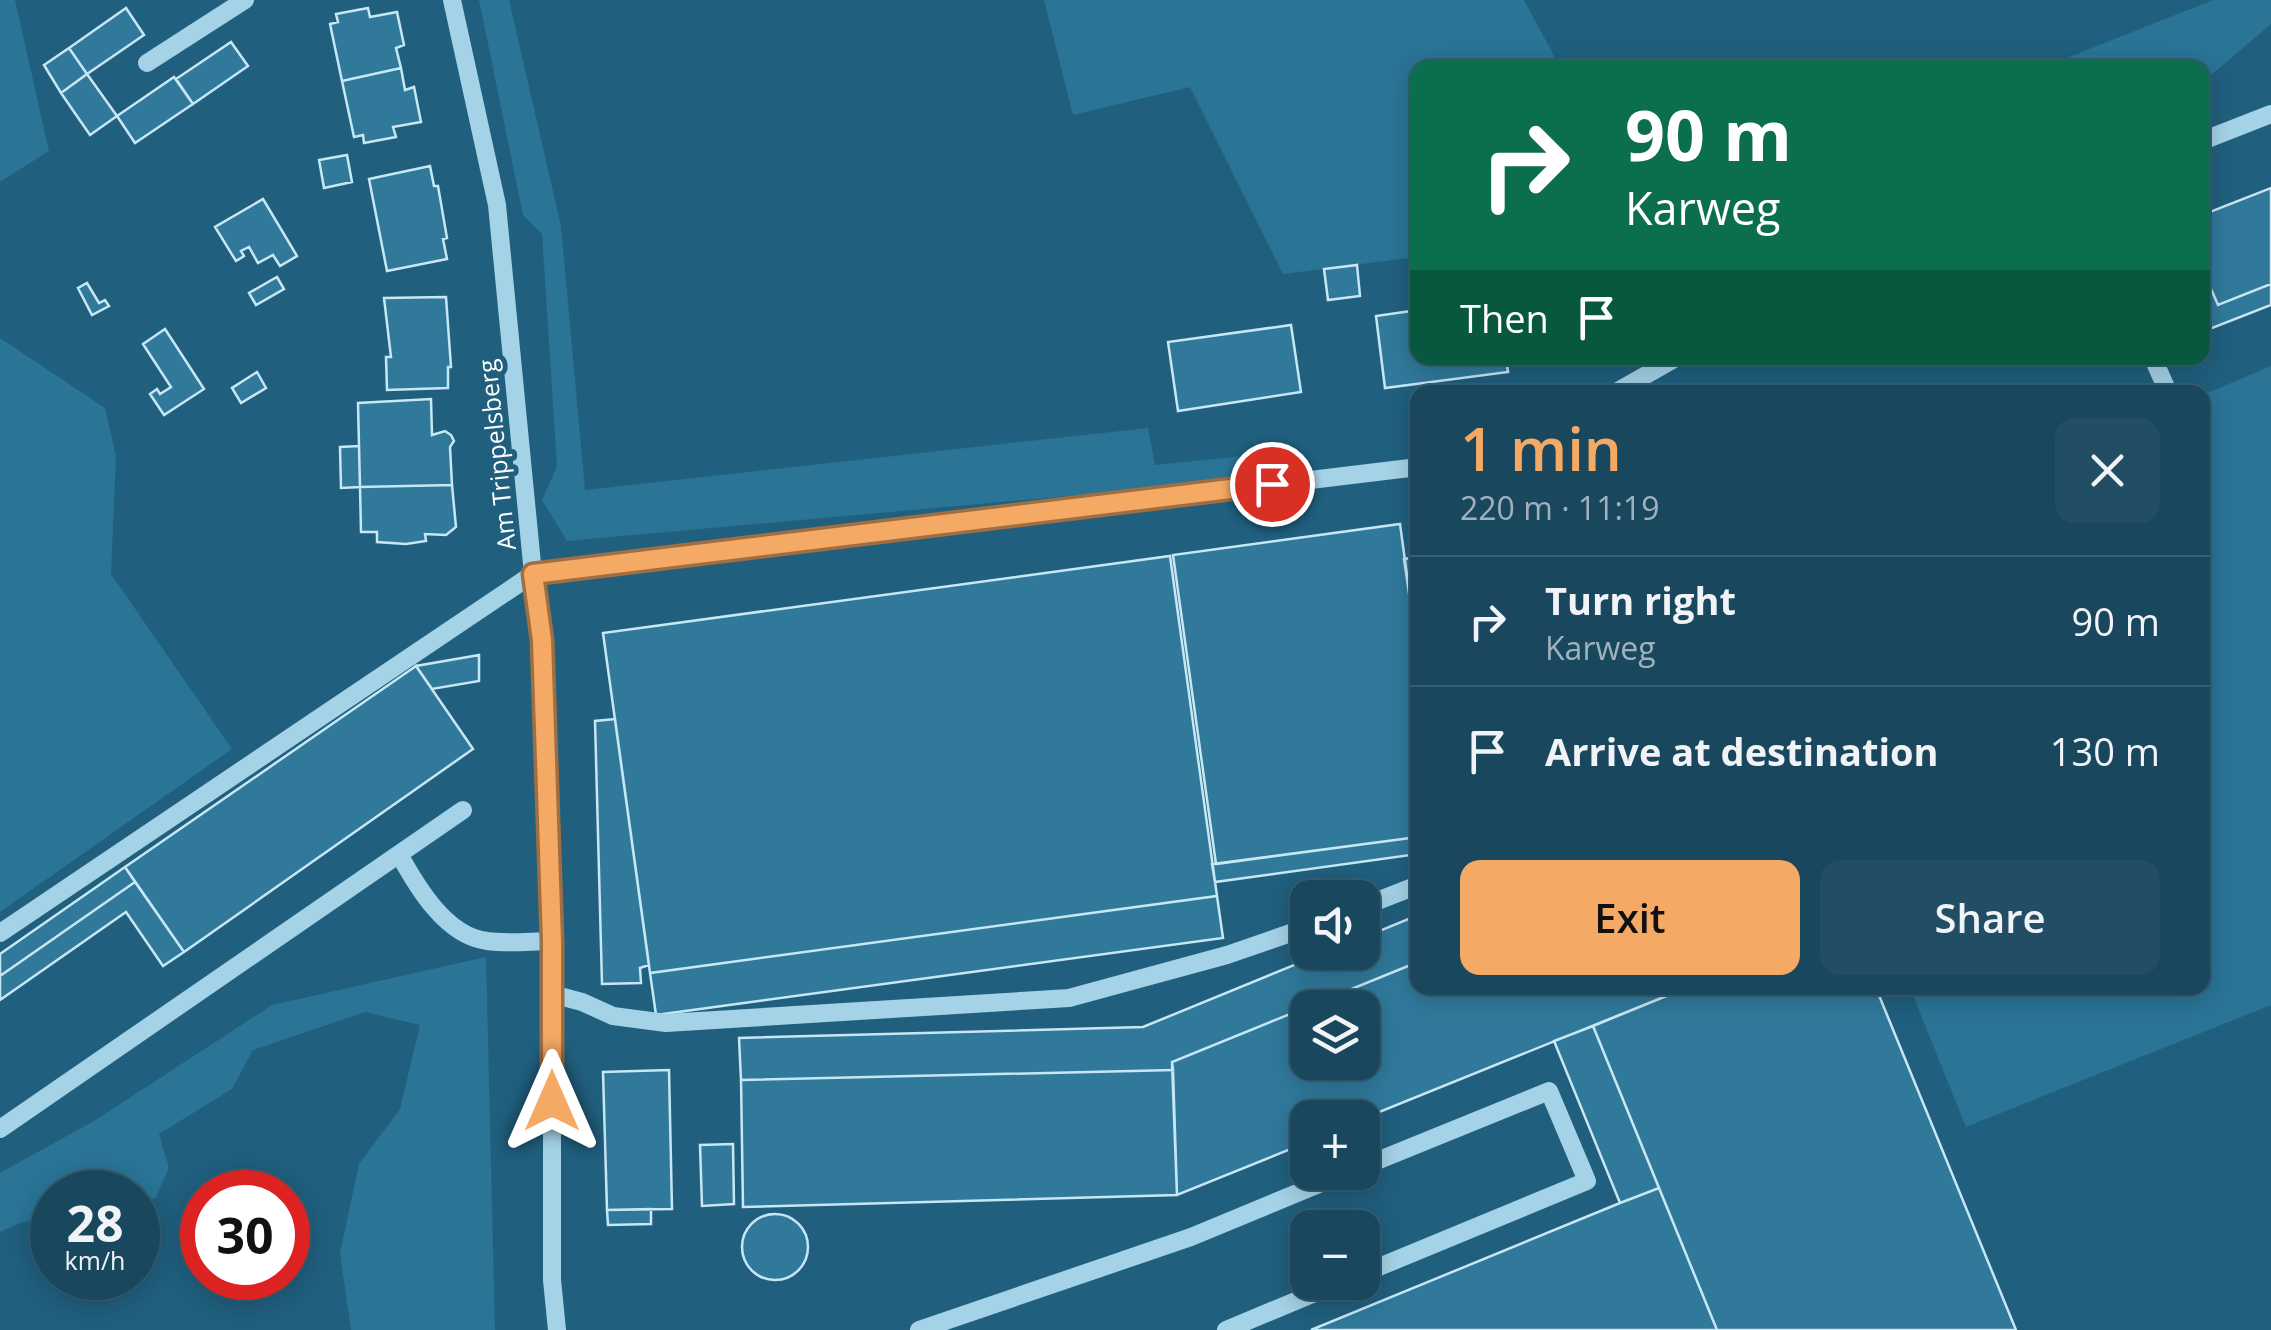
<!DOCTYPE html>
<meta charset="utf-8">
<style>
body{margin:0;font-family:"Open Sans",sans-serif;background:#214e64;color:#f1f3f6;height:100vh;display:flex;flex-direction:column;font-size:38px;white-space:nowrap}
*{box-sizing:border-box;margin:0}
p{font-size:32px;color:#9fb2bc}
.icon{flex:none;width:55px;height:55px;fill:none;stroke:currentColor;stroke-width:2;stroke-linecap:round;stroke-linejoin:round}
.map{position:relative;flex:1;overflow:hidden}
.side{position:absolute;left:1410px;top:385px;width:800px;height:610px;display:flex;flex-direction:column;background:#18475e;border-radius:20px;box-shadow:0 5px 25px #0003,0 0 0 2px #365f73}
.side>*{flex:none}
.hud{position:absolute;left:1410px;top:60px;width:800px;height:305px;border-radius:20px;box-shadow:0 5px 25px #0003,0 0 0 2px #365f73;background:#0b6e4f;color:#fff;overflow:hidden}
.fabs{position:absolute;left:1290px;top:880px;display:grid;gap:20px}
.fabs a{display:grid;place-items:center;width:90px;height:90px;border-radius:20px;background:#18475e;box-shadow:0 5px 25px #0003,0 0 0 2px #365f73;font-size:50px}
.speed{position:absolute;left:30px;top:1170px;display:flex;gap:20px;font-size:50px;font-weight:700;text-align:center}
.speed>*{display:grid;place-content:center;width:130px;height:130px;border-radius:50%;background:#18475e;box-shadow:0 5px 25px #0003,0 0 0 2px #365f73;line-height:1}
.speed small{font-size:25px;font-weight:400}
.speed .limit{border:15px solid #d22;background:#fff;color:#111}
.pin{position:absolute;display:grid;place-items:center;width:85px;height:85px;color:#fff;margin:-42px;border:5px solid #fff;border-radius:50%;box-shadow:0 2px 10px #0007}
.me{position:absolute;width:110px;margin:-55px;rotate:0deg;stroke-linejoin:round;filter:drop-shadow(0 0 8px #0008)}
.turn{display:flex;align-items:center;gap:35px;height:210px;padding:0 50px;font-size:45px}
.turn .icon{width:130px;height:130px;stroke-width:2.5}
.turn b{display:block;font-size:70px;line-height:85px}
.then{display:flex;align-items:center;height:95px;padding:0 50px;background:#0003;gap:20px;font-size:38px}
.round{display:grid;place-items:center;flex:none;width:105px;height:105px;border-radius:20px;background:#214e64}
.overview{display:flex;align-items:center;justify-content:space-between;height:170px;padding:0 50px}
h1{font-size:60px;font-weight:600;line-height:75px;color:#f4a965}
.primary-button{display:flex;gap:20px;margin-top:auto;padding:20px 50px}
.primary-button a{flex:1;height:115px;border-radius:20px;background:#f4a965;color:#111;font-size:40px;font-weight:600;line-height:115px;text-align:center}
.primary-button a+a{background:#214e64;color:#f1f3f6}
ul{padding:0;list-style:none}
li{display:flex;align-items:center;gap:30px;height:130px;padding:0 50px;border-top:2px solid #365f73}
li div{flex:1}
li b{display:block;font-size:38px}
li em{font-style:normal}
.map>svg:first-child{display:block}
</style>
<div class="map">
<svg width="2271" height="1330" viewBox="0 0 2271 1330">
<rect width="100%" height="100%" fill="#205f7e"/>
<path fill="#2a7496" d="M0,0H15L49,151L0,182Z
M479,0H509L561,226L585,490L1148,428L1155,465L1243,456L1247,480L567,541L542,500L557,466L542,234L523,215Z
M1044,0H1524L1560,67L1418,68L1417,257L1283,274L1190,87L1073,115Z
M2213,0H2271V24L2203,82L2202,68L2044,67Z
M0,338L105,408L116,456L111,574L232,749L0,912Z
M2271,366V1005L1966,1127L1910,988H2202L2203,395Z
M486,957L495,1330H351L340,1253L359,1164L400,1109L420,1025L365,1012L253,1050L232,1089L159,1134L169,1168L155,1199L138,1200V1192H52V1215L20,1223L0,1232V1173L94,1121L272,1005Z"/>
<path fill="#30799b" stroke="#c8e7f5" stroke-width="2.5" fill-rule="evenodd" d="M126,8L144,35L87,74L69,48Z
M368,8L370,17L397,12L404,45L396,48L401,68L342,81L330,24L338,22L336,14Z
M231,42L248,66L193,104L176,79Z
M69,48L87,74L61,93L44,65Z
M401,68L405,90L414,87L421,122L393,127L396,137L364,143L363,135L354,137L342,81Z
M87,74L117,116L90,135L61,93Z
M174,77L193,104L135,143L117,116Z
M347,155L352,182L324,188L319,160Z
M430,166L434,186H438L447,238L443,239L447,259L387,271L369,179Z
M2271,188V284L2218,305L2202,268V215Z
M263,199L297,256L280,266L273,255L258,263L249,247L241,251L244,256L236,261L215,227Z
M1357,265L1360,296L1328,300L1324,269Z
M2202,268L2218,305L2271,284V305L2202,332Z
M277,277L284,289L256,305L249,293Z
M87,283L99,303L105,300L109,306L92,315L78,288Z
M446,297L451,367H448V388L387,390L386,357H391L384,298Z
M1418,310V358H1506L1508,372L1385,388L1376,316Z
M1291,325L1301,392L1178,411L1168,342Z
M165,329L204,389L164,415L150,394L157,389L160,394L171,387L143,344Z
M257,372L266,388L241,403L232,388Z
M431,399L432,435L445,431L451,435L454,441L450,447L452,485L360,487L358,403Z
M359,446L360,487L341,488L340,447Z
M452,485L456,527L446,535L425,534L426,541L406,544L377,542V532H361L360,487Z
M1400,524L1418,655V837L1216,864L1173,555Z
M1170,556L1217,896L650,973L603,633Z
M1418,557V655L1404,559Z
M479,655V681L432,689L416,666Z
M416,666L473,749L184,952L125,867Z
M615,719L649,965L640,968L641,983L602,984L595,721Z
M1418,837V854L1215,882L1212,864Z
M125,867L135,882L0,976V954Z
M135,882L184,952L163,966L126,912L0,1000V976Z
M1217,896L1223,938L656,1015L650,973Z
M1418,915V962L1172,1062L1173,1070L741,1080L739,1038L1143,1027L1326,952H1362V938Z
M1418,962V988H1686L1362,1119L1308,1118V1142L1177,1195L1172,1062ZM1308,1008H1362V1062H1308Z
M1686,988H1876L2016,1330H1717L1593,1026Z
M1593,1026L1659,1188L1620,1203L1554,1041Z
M669,1070L672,1209L607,1210L603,1072Z
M1173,1070L1177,1195L743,1207L741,1080Z
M733,1144L734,1204L702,1206L700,1145Z
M1659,1188L1717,1330H1311L1620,1203Z
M651,1209V1224L608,1225L607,1210Z
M742 1247a33 33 0 1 1 66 0a33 33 0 1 1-66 0Z"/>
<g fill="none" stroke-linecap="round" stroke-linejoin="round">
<path stroke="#a4d2e7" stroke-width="18" d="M452,0L497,205L533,574L542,640L552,941V1280L557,1330
M147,63L245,0
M2202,141L2271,114
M2153,358L2168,392
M1616,392L1676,358
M399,854C417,887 446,936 487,941C508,944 531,941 552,941
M1362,907L1418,885
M0,933L533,574L1418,467
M552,994L582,1002L613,1016L666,1023L1069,998L1227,955L1308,927
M0,1129L463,810
M1362,1167L1549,1091L1587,1181L1362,1274
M919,1330L1191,1237L1348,1172
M1226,1330L1341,1282"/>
</g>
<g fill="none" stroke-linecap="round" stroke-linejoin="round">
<defs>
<path id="route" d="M552,1101V941L542,640L533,574L1272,484"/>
</defs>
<use href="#route" stroke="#9f6e42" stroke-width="25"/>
<use href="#route" stroke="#f4a965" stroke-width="18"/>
</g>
<g text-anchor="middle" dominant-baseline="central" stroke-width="10" stroke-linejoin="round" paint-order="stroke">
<g font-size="25" fill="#fff" stroke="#205f7e">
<text transform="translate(496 455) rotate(-96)">Am Trippelsberg</text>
</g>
</g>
</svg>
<div class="fabs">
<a><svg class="icon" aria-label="sound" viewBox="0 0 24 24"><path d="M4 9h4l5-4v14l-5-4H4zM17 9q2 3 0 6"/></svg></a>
<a><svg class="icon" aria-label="layers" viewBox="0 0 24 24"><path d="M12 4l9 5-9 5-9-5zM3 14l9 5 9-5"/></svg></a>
<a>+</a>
<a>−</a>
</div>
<div class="speed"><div>28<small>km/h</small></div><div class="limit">30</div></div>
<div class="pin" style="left:1272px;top:484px;background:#d93025"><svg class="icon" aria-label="arrive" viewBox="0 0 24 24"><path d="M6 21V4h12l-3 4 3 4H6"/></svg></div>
<svg class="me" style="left:552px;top:1101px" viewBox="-20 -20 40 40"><path d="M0-17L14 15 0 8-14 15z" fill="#f4a965" stroke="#fff" stroke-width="4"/></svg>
<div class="hud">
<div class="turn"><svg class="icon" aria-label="right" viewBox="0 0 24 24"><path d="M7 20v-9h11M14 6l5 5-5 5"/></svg><div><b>90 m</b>Karweg</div></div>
<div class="then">Then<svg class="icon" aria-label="arrive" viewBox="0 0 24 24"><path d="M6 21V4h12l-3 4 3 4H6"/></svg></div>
</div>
<section class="side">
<div class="overview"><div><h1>1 min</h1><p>220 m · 11:19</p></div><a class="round"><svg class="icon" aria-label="close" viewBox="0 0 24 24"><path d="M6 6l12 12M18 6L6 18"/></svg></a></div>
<ul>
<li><svg class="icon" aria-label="right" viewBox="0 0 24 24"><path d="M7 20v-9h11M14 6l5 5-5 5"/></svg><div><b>Turn right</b><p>Karweg</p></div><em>90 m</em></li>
<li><svg class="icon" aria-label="arrive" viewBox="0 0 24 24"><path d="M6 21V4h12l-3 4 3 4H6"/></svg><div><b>Arrive at destination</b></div><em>130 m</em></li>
</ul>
<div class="primary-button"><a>Exit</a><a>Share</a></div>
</section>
</div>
